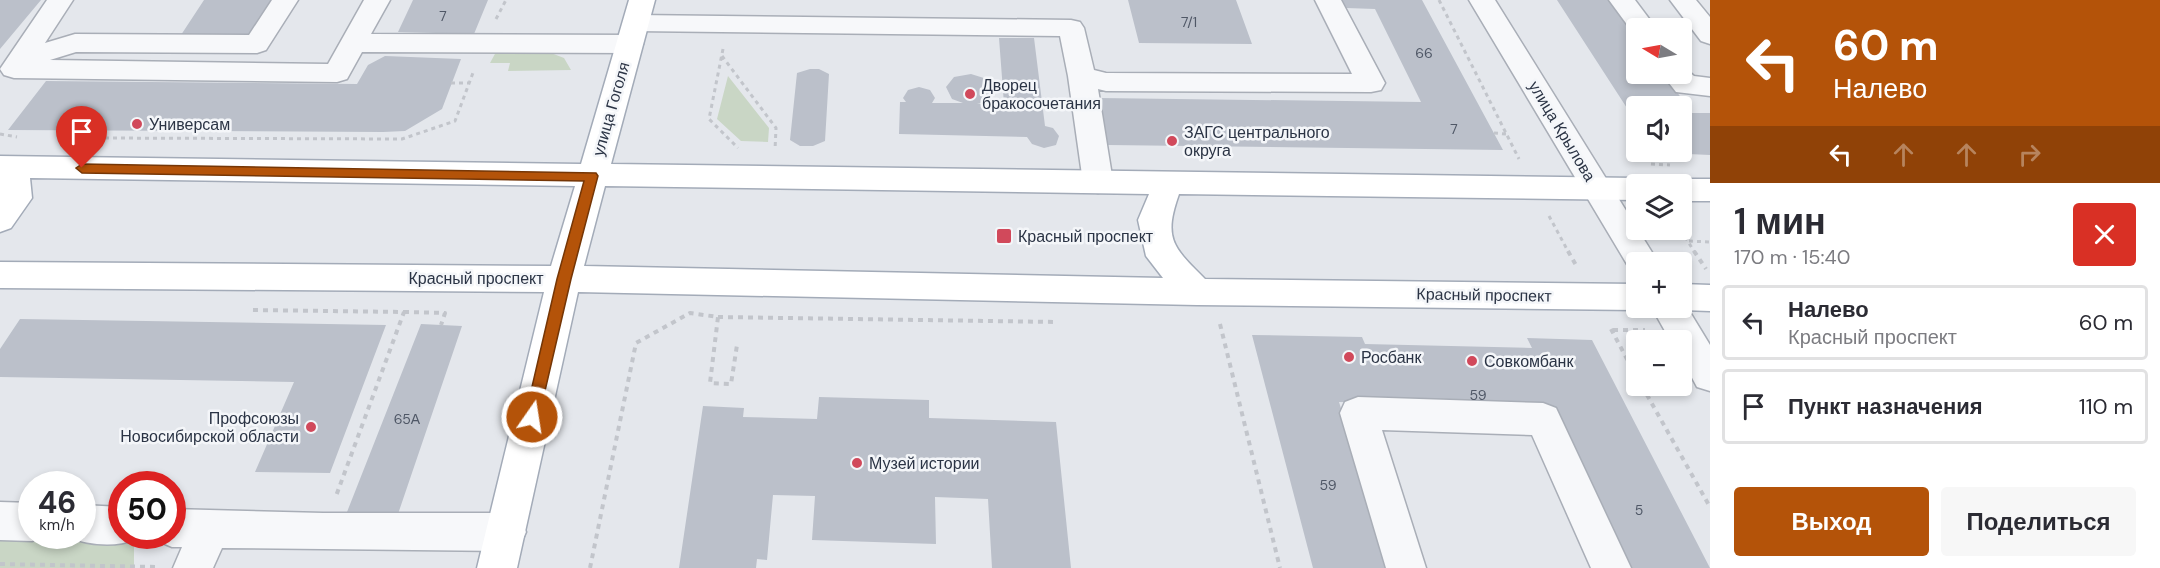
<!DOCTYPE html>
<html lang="ru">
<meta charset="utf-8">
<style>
body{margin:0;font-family:"DM Sans",sans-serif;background:#f7f7f7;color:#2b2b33;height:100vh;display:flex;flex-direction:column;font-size:22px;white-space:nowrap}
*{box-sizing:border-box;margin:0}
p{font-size:20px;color:#7c7c81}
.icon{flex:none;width:33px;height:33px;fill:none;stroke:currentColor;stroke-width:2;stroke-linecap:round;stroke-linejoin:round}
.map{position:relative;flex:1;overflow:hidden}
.panel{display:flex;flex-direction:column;background:#fff;width:450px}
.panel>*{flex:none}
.top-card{background:#b45309;color:#fff;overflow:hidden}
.needle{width:39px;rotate:280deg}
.buttons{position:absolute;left:1626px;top:18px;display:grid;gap:12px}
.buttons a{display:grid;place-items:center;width:66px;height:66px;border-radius:6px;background:#fff;box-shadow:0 3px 9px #0003;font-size:30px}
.speed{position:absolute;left:18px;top:471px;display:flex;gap:12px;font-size:30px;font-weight:700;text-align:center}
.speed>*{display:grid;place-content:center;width:78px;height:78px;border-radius:50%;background:#fff;box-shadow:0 3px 9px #0003;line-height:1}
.speed small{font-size:15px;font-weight:400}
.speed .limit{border:9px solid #d22;background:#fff;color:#111}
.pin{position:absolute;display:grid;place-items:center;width:51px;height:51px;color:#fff;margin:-62px -26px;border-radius:50% 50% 50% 0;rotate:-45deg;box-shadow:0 0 6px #0007}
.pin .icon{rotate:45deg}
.me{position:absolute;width:66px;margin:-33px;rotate:13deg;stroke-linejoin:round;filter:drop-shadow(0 0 4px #0008)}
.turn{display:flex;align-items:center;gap:21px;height:126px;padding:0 24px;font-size:27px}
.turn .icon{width:78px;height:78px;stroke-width:2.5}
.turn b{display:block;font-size:42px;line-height:51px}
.lanes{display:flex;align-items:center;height:57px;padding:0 24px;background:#0003;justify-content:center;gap:30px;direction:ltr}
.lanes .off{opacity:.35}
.round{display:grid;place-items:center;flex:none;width:63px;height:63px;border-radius:6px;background:#f7f7f7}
.overview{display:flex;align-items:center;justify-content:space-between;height:102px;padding:0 24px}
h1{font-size:36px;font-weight:600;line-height:45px}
.action{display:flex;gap:12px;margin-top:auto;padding:12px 24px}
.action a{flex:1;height:69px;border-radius:6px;background:#b45309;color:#fff;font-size:24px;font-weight:600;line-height:69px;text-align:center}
.action a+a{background:#f7f7f7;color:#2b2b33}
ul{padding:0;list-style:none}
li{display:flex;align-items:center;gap:18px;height:75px;margin:0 12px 9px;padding:0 12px;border:3px solid #e1e1e2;border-radius:6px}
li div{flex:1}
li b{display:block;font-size:22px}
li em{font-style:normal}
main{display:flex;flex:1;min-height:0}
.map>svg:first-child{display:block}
</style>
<main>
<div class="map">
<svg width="1710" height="568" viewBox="0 0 1710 568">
<rect width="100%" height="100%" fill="#e4e7ec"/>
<path fill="#c9d6c5" d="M496,52L551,53L564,58L571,70L508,71L510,63H490Z
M728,76L769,128L768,142L741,141L717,119Z
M0,537L134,542V568H0Z"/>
<path fill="#bbc0ca" d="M0,0H41L0,49Z
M204,0H273L251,38H179Z
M413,0H488L474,34L398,32Z
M1128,0H1236L1252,44L1139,43Z
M1342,0H1422L1503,150L1108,145L1099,98L1421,102L1375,9L1346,8Z
M1557,0H1612L1636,35V74H1664L1692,113H1710V155L1666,153V152H1682V106H1636V122Z
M999,38H1034L1045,126L1053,128L1059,136L1056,145L1044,148L1032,144L1027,137L899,134L900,102H906L903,98L908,90L919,87L930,90L935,98L932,103H963L952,99L946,87L954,77L971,74L987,79L993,91L986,102L977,104H1004Z
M385,56L461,59L442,109L405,131L383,132L8,130L46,81L357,84L368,65Z
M810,69H819L829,74L825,141L813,146H800L790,140L797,73Z
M20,319L386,325L330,473L255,472L294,382L0,377V349Z
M421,324L462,326L398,514L347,512Z
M1252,335L1362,337L1365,344L1532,348L1527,338L1592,340L1710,568H1626L1551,407L1339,402L1391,568H1313Z
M819,397L929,400V418L1056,422L1071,568H992L988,499L935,497L936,544L812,540L815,496L773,495L767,560L757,559L756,568H679L703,406L744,408L743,417L817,419Z"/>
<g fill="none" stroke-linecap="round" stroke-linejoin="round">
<defs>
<path id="minor" d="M47,0H73L45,43L75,34L249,35L272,0H298L266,50L257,53L76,52L50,60L328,64L364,0H390L371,34L630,35L639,38L643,44L639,50L630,53L362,52L347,79L337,82L14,78L4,75L0,69Z
M1315,0H1341L1385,83L1381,90L1371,92L1106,91L1098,89L1113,182L1109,190L1098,193L1087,190L1083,182L1068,76L1060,36L636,31L627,29L623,23L627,17L636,15L1071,20L1080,22L1084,28L1094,70L1106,73L1352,74Z
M1469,0H1495L1658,262H1636V273L1631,271Z
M1609,0H1635L1656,28H1636V35L1634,34Z
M1670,0H1696L1710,17V44L1701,41Z
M1682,66L1694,76L1710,78V96L1676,92L1662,74H1682Z
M1682,299L1710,345V391L1697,387L1682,359V340H1670L1652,308H1682Z
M1358,397L1543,403L1556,408L1631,568H1591L1532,435L1382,430L1426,568H1386L1340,413L1345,402Z
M0,502L32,503V536H45L32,541L0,540Z
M82,505L122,507V536H138L136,539C115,548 89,545 68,537L67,536H82Z
M172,509L323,513H506L520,519L526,532L520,545L506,551L222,548L213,568H173L182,547H172L158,541L156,536H172Z"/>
<path id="major" d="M629,0H655L611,164L1636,178L1647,181L1649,184H1636V200L1179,194C1163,239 1173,247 1205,279L1636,284V308H1645L1636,310L1197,305L578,292L517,568H477L544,292L0,288V262L551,266L575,186L30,178L32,198L11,228L0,232V156L581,164ZM605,186L1149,194L1138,220L1146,256L1163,278L584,266Z
M1682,179H1710V201H1682V184H1670Z
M1682,284L1710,285V311L1682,310L1673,308H1682Z"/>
</defs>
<use href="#minor" stroke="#a9aeb7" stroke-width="3"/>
<use href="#major" stroke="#a3abb8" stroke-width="3"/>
<path stroke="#c2c5cb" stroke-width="3" stroke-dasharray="4 4" stroke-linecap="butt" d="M1439,0L1519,159
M496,19L506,0
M723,49L709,119L738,148
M722,56L776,128L775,150
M451,83H469
M1494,133L1506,134
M0,134L17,137
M97,138L402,139L455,121L474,70
M1651,164L1670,165
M1549,216L1569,253
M1681,230L1695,253
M1689,241L1710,242"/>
<path stroke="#c2c5cb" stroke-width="4" stroke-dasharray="5 5" stroke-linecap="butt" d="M1568,251L1577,267
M1694,251L1706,269
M253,310L404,312L336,496
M404,312L445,313L441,325
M718,317L1057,322
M1220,324L1280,568
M1611,329L1636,376
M1613,330H1645
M1642,386L1710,507
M0,564L159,567
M590,568L636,343L690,313L718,317L710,383L731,384L737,345"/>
<use href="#minor" fill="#f7f8fa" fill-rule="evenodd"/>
<use href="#major" fill="#fff" fill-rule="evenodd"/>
</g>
<path fill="#b45309" stroke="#753606" stroke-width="1.5" d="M82,164L596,173L598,176L571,279L538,421L532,423L527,421L525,417L557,279L584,181L82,173L76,168Z"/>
<g fill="#d1495b" stroke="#f4f6f9" stroke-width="2">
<circle cx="970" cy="94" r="6"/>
<circle cx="137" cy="124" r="6"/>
<circle cx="1172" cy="141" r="6"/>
<rect x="996" y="228" width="16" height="16" rx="3"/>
<circle cx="1349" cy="357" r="6"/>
<circle cx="1472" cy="361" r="6"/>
<circle cx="311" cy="427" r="6"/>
<circle cx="857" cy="463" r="6"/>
</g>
<g text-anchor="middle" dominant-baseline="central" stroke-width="5" stroke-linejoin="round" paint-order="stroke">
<g font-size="14" fill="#4f5766">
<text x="443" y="16">7</text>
<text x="1189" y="22">7/1</text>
<text x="1424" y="53">66</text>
<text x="1454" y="129">7</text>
<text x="1478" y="395">59</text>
<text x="407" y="419">65А</text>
<text x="1328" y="485">59</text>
<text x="1639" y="510">5</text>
</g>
<g font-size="16" fill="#2b3445" stroke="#f4f6f9" text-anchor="start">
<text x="982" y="85">Дворец<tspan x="982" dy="18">бракосочетания</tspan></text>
<text x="149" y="124">Универсам</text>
<text x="1184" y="132">ЗАГС центрального<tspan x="1184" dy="18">округа</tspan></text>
<text x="1018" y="236">Красный проспект</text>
<text x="1361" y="357">Росбанк</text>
<text x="1484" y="361">Совкомбанк</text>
<text x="299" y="418" text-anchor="end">Профсоюзы<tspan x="299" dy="18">Новосибирской области</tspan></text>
<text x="869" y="463">Музей истории</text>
</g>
<g font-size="16" fill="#2b3445" stroke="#f4f6f9">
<text transform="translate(611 109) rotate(-74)">улица Гоголя</text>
<text transform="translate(1562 131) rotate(59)">улица Крылова</text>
<text x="476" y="278">Красный проспект</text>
<text transform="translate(1484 295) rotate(1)">Красный проспект</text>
</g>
</g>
</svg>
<div class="buttons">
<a><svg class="needle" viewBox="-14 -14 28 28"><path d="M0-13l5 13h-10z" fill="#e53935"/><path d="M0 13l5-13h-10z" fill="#7c7c81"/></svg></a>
<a><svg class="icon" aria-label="sound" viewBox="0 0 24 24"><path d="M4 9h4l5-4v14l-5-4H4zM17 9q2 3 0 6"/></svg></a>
<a><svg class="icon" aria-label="layers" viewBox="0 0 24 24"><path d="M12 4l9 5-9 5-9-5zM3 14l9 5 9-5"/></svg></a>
<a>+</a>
<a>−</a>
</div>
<div class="speed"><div>46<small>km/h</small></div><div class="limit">50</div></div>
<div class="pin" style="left:82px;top:168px;background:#d93025"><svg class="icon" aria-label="arrive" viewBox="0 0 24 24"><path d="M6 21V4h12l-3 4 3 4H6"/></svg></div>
<svg class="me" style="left:532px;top:417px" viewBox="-20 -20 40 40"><circle r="17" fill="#b45309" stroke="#fff" stroke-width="3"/><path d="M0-11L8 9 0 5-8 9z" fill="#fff"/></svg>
</div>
<section class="panel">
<div class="top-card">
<div class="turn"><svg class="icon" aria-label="left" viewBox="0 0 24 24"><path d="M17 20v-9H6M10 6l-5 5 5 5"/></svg><div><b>60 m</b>Налево</div></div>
<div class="lanes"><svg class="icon" aria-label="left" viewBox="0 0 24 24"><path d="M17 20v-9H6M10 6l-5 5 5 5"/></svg><svg class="icon off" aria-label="ahead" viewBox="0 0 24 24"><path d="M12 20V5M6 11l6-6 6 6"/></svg><svg class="icon off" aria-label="ahead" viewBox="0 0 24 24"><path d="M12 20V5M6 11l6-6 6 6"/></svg><svg class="icon off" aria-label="right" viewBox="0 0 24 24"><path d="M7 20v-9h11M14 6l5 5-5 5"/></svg></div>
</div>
<div class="overview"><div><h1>1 мин</h1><p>170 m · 15:40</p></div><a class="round" style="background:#d93025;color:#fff"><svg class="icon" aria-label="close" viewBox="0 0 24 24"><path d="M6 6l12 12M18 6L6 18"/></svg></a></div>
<ul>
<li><svg class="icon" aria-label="left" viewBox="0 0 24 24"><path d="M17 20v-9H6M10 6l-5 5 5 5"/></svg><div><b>Налево</b><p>Красный проспект</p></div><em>60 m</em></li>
<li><svg class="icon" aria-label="arrive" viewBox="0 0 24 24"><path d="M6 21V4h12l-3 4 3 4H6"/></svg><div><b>Пункт назначения</b></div><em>110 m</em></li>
</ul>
<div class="action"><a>Выход</a><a>Поделиться</a></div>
</section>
</main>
